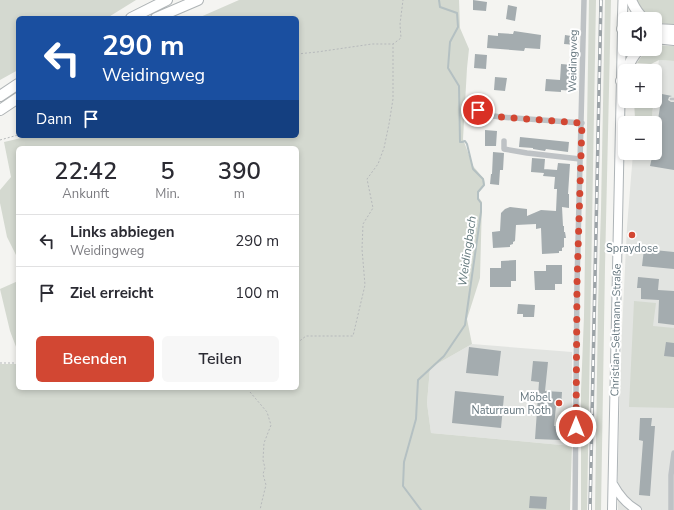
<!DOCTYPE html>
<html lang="de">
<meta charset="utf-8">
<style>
body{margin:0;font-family:"Nunito Sans",sans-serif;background:#f7f7f7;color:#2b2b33;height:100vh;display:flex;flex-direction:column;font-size:15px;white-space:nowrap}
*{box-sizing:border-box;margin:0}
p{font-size:13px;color:#7c7c81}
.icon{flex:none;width:22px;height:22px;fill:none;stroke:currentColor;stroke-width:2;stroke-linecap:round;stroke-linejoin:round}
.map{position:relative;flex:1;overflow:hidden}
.details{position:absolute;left:16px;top:146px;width:283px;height:244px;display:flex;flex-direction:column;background:#fff;border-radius:6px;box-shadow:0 2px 6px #0003}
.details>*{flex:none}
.banner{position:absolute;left:16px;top:16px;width:283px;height:122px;border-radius:6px;box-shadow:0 2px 6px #0003;background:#1a4fa0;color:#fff;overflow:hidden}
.tools{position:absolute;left:618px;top:12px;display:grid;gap:8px}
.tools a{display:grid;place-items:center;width:44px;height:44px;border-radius:6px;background:#fff;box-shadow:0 2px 6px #0003;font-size:20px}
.pin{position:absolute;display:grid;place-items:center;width:34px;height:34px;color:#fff;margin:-17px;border:2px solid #fff;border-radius:50%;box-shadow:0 1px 4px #0007}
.me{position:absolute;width:44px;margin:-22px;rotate:0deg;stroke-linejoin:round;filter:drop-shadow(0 0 3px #0008)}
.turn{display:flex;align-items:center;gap:14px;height:84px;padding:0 20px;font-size:18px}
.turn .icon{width:52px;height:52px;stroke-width:2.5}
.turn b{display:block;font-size:28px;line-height:34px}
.then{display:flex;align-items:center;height:38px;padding:0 20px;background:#0003;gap:8px;font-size:15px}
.eta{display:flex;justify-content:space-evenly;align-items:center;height:68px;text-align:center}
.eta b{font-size:24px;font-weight:600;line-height:28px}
.action{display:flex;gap:8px;margin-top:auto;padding:8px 20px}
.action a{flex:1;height:46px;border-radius:6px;background:#d24733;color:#fff;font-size:16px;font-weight:600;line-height:46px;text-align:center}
.action a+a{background:#f7f7f7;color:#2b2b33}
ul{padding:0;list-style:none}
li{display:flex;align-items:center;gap:12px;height:52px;padding:0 20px;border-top:1px solid #e1e1e2}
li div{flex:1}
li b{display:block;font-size:15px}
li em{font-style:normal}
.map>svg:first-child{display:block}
</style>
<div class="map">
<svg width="674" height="510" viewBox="0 0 674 510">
<rect width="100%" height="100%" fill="#f4f4f1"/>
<path fill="#e2e4e1" d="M659,60L674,61V510H618V466L622,330L627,227L633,153H655V123H651L652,120L654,101H655V90Z
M472,344L572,352V446L431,433L427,403L430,368Z"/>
<path fill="#d4d9d0" d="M0,0H136L107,18H18V70L0,80Z
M239,0H459L460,28L469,49L467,68L463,139L473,166L484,179L485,185L478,193L479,198L482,202L480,278L467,319L472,344L430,368L427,403L431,433L572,446L570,510H0V364H18V388H297V148H18V259L7,237L0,203V190L11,177L4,142L30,136H297V18H198Z
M589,0H596L587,510H581V391L584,316Z
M605,0H611L605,267L601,510H595L598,306L601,209Z
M635,0H674V25L659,23L655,21V19C645,19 640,8 635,0Z
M656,45L674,46V61L659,60L651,64L637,63C643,55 644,49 655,49V46Z
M634,101H650V105L653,106L652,120L651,123C645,123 641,120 635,118Z
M18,281V352L10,331L0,289Z
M634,301L656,303L653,326L674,328V408L629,407Z"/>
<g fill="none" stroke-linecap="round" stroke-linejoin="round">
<path stroke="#b4c0c2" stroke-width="2" d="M421,510L403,486L404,462L416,419L418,380L444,356L465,325L481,212V203L478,199V192L484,185L483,179L473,169L467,144L465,141L462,142H460L459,86L448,68L450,42L458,27L457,13L440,7L439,0"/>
</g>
<path fill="#a4acaf" d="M473,0L487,2L486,11L473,10Z
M508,5L517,7L515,21L506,19Z
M514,31L541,35L540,49L525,48L524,51L487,48L488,35L498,36V33L513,34Z
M565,35L577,37L576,45L564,44Z
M475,54L487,55L486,69L474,68Z
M561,64L573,65L572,84H574L573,91L561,90V92L545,91L546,79L560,80Z
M495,77L507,78L505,91L494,90Z
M662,94L672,96L669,97L668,100L671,102H674V170L650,166L653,153H655V139Z
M485,130L497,131L496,146H485Z
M520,137L569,142L568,152L546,149L545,151L533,149V148L519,147Z
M493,152L504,153L503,170H500L499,185L490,184L491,174H492Z
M532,158L545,159L544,171V169L557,170L558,163L570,164L568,194H569V208L562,207L563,226H564V232H565L566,238H564V247L562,248V251H559V253L542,254L541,228L536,229V224L516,225L515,241L513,242V244L510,245V247L493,248L492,232L500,231L501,213L505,209L510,207L527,209V216L541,210L556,211L557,189H554L555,177L543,176L544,173L531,172Z
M644,249L674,252V269L642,266Z
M516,260V281H511V287H490V268H501V261Z
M546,265H562V284H555V290H535L534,271H546Z
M638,277L659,279L658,290L674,291V325L658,323L659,300L641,299V288H637Z
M518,304L535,305L534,317H523V314H517Z
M666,342L674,343V357L664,356Z
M469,347L501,351L498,376L466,373Z
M533,361L548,362L545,391L562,392L561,407L556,406L554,426H561L560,440L535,439L539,382L531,381Z
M455,391L504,396L501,428L452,423Z
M640,418H652L651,426H655L650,496L639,495L643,441L639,440Z
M530,496L547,497L546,509L529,508Z"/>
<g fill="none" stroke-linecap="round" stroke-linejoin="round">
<defs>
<path id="secondary" d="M613,484C619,495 626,504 637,510
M612,510L622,29"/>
<path id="primary" d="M622,29L623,0"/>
<path id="highway" d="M631,0C634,7 638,14 644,19
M131,18L167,0
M156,18L198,0
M622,29L625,31
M655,29L674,30
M655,38L674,40
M626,71C630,62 633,55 640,49
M621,81L625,73
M0,96L18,84
M0,110L18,98"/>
</defs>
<use href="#secondary" stroke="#aeb4b7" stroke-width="10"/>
<use href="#primary" stroke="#b0b5b7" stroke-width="11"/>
<use href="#highway" stroke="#afb4b6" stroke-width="12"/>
<path stroke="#b6b9bb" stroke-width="1" stroke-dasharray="2 2" stroke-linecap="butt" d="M297,54L317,52L372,44H393L401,38L400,24L403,0
M0,140L18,135
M297,343L306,336H353L365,285L362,249L363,224L373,208L367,179L378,164L384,148L389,124L393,99V44
M0,363H18
M250,388V392L267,412L271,425L264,443L263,460L265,468L263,474L266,485L262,501L260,510"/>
<path stroke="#bec2c5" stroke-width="2.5" d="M671,99H674"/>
<path stroke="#bec2c5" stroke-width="5.5" d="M478,110L488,115L500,117L582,123
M504,141V149L527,153L580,159
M575,510L577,284L584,0
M671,510V475L674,453"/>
<use href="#secondary" stroke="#fff" stroke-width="8"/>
<use href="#primary" stroke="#fff" stroke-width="9"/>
<use href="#highway" stroke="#fff" stroke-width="10"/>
<defs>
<path id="rail" d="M590,510L601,0"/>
</defs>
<use href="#rail" stroke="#9ca3a7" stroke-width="3.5"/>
<use href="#rail" stroke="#fff" stroke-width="2" stroke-dasharray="6" stroke-linecap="butt"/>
</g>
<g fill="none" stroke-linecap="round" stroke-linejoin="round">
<path stroke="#d24733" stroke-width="7" stroke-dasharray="0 12.6" d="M478,110L488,116L500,117L582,123L577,284L576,427"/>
</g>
<g fill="#d24733" stroke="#fff" stroke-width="1.5">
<circle cx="632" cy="235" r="4"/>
<circle cx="559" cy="403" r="4"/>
</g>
<g text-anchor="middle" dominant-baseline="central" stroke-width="4" stroke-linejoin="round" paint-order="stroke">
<g font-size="11" fill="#66777f" stroke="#fff">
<text transform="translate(573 61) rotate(-89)">Weidingweg</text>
<text transform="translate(616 330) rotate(-89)">Christian-Seltmann-Straße</text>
</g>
<g font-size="11" fill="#66777f" stroke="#fff">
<text x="632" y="248">Spraydose</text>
<text x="551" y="397" text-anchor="end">Möbel<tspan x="551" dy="13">Naturraum Roth</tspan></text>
</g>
<g font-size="12" font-style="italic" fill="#62787c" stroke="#fff">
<text transform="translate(467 251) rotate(-82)">Weidingbach</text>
</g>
</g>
</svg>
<div class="tools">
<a><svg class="icon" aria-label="sound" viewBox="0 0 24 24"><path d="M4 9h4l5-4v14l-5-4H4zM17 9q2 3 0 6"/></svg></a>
<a>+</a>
<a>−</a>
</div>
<div class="pin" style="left:478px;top:110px;background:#d93025"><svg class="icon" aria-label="arrive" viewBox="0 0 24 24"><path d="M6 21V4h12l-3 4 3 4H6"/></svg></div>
<svg class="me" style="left:576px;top:427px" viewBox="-20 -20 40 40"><circle r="17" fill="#d24733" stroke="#fff" stroke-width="3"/><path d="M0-11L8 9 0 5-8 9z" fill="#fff"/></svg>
<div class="banner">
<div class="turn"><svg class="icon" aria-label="left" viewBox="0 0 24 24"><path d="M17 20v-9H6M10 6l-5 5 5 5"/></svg><div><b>290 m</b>Weidingweg</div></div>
<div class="then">Dann<svg class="icon" aria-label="arrive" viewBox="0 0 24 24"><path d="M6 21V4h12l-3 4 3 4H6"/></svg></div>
</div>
<section class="details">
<div class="eta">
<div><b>22:42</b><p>Ankunft</p></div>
<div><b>5</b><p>Min.</p></div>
<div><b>390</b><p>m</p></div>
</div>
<ul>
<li><svg class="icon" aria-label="left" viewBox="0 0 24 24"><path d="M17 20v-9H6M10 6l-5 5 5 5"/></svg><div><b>Links abbiegen</b><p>Weidingweg</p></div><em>290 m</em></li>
<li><svg class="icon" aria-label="arrive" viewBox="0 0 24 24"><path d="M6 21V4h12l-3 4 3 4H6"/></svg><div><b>Ziel erreicht</b></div><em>100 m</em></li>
</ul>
<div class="action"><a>Beenden</a><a>Teilen</a></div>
</section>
</div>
